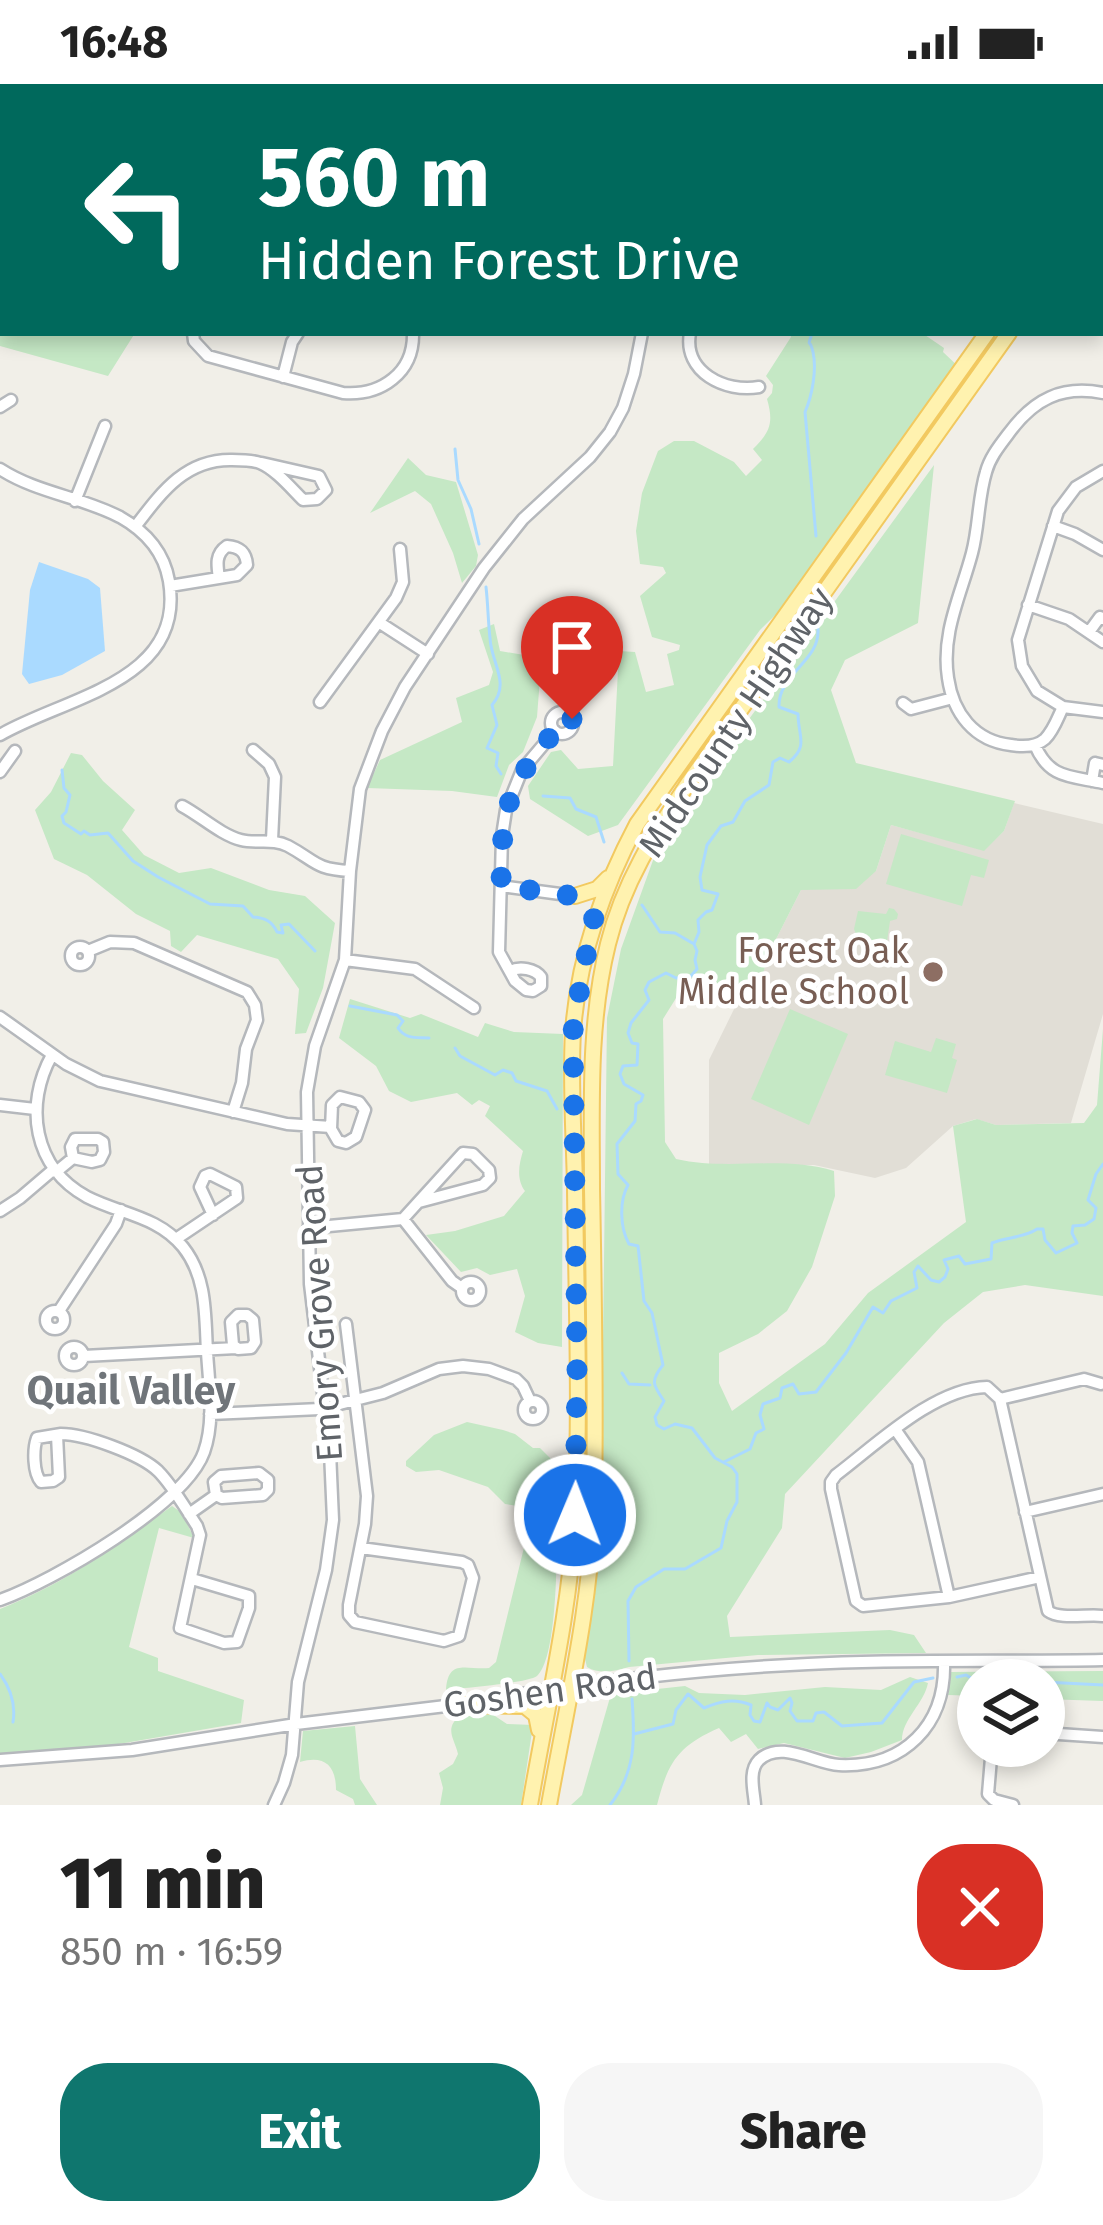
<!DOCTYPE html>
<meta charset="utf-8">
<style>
body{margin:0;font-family:"Fira Sans",sans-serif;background:#f6f6f6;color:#222;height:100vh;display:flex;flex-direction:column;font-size:45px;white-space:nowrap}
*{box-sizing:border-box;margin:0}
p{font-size:39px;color:#767676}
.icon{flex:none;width:66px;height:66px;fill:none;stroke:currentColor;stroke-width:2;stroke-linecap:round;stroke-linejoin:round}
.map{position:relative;height:1721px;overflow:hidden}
.sheet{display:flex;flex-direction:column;background:#fff;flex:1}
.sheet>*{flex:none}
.banner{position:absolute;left:0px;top:0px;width:1104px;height:252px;box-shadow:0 6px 18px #0003;background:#00695c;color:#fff;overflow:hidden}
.controls{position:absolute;left:957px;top:1575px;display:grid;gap:24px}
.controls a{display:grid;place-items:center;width:108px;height:108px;border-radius:50%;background:#fff;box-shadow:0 6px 18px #0003;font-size:60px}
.pin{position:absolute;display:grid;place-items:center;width:102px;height:102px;color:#fff;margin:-123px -51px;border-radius:50% 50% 50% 0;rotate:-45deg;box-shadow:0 0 12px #0007}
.pin .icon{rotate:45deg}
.me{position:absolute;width:132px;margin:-66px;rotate:1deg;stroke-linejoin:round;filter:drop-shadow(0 0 9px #0008)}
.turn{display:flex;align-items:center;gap:42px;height:252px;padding:0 60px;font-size:54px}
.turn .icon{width:156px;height:156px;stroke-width:2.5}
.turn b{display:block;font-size:84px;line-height:102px}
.round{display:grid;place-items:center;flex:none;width:126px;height:126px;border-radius:48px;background:#f6f6f6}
.headline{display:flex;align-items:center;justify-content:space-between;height:204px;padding:0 60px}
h1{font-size:72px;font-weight:800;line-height:90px}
.action{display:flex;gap:24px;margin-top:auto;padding:24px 60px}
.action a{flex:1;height:138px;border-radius:48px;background:#0f766e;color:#fff;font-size:48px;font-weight:800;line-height:138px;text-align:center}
.action a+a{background:#f6f6f6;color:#222}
.status{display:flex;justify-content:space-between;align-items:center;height:84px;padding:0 60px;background:#fff;direction:ltr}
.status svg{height:33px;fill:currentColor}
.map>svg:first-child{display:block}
</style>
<div class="status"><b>16:48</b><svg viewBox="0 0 49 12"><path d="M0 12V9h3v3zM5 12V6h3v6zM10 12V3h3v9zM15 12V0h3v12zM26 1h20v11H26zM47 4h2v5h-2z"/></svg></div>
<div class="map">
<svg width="1103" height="1721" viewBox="0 0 1103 1721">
<rect width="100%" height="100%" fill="#f1efe8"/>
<path fill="#e1ded6" d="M1014,719L1103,740V930L1071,1039L996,1041L976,1035L953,1042L906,1084L875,1094L814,1081H709V976L738,917L758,906L769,869L801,806L876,787L891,741L984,766L1004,747Z"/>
<path fill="#c5e8c5" d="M0,0H202L205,3H3V249H135L108,292L0,262Z
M790,249H922L944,264L943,268L962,286L807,500L760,546L618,741L588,752L530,715L528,702L551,668L561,666L578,685L613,682L619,567L635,568L646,608L674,601L667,570L679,566L680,561L652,553L640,512L666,489L663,483L640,480L636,447L642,409L658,367L674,357H694L734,378L746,392L762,376L753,365C770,348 774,339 767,315L772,309L773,301L766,292L791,253Z
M408,374L426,391L456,398L478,471L476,482L462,499L453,469L431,420L415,407L370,429Z
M934,381L918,539L845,576L831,606L856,679L1015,717L1004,747L984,767L891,741L876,787L856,805L801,806L769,869L758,907L738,917L678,911L663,935L665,1058L676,1075C728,1087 783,1071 834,1087L835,1112L812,1183L787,1227L758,1250L719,1269V1299L732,1327L825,1260L868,1209L966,1138L953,1042L977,1035L996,1041L1084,1039L1097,1021L1103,945V1212L1025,1201L983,1208L944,1239L785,1410L782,1444L727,1532L730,1553L890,1546L914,1551L926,1569L758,1571L629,1583C614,1587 600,1591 587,1583L583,1567L594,1505L601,1420L607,934L621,865L656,768L701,701Z
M494,540L500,567L536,573L540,594L537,633L523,668L509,681L497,713L452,707L367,704L380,676L462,638L456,614L489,601L493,588L479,546Z
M71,669L82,671L103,697L135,726L122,746L144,771L179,789L211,784L269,806L305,812L335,839L323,904L306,949L295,950L299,905L278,875L197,851L181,868L171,862L170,847L136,830L87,791L54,775L35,726L51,708Z
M901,750L989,776L984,794L971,791L962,822L886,800Z
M889,824L894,825L898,830L897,835L890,837L886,864C870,868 859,860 854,845L858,827L886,830Z
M350,915L410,934L421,930L478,953L485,939L514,948L563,950L562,1263L538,1259L515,1248L525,1212L517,1185L490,1191L477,1184L461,1188L426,1151L455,1147L504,1132L525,1107C516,1095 519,1080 523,1067L485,1032L490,1022L479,1016L472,1021L457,1009L411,1018L389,1007L376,982L339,954Z
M790,925L848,950L809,1041L751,1015Z
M936,954L956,960L952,974L957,976L947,1009L885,991L895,957L931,968Z
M467,1338L503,1346L515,1350L533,1364H540L556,1380C553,1398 557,1417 557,1436C557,1465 558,1574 537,1592C528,1599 462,1604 446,1606C448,1574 466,1586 489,1584L496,1578L530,1439L531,1430L518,1422L505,1420L488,1403L439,1386L416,1388L406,1382V1377L434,1351Z
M172,1422L182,1429L194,1454L159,1444L129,1563L158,1574V1587L244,1616L241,1639L107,1662L0,1670V1525C66,1499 115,1463 172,1422Z
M1103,1587V1617L1044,1615V1596H978V1612L948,1611L951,1588Z
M910,1593L928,1599C924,1620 902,1635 902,1656L871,1668L845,1674L784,1659L758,1665L746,1650L731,1658L719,1644C678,1662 668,1678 657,1721H571L582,1711L611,1610L685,1602L699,1609L745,1611L825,1603L881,1606Z
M492,1630L507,1640L533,1641L521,1721H440L443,1704L439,1689L453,1680L458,1670C454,1654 445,1646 458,1633Z
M355,1642L360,1695L377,1721H355L353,1715L336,1706C336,1681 324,1671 300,1678L303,1647Z"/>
<path fill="#aadaff" d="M39,478L88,495L100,504L105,567L62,591L29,600L22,590L30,506Z"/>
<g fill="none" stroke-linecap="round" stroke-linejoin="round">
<path stroke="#aadaff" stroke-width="3" d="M905,0V3
M812,249C807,267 809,251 813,268C817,286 812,312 805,328L816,452
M455,365L458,396L471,425L479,460
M486,503C488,520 488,537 490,554C491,579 511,599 492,621L497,641L487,664L498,669L496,682L501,690
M62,686L64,704L70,711L66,728L62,732L64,739L81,750L84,747L90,751L108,749L133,777L158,793L210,820L243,822L253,833C265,834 272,837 277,848L283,849L281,841L289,840L315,867
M543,712L570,714L576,725L596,733L604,758
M642,821L660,848L675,849L694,860
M350,922L397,931L403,937L398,944C406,956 417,953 429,954
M455,964L460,972L495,991L503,986L512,989L516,997L547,1007L557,1025
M622,1289L629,1300L650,1301
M724,1378L750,1365L756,1349L764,1345L760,1331L763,1320L780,1314L782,1304L793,1300L799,1310L816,1308L846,1269L873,1223L883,1229L891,1217L917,1204L914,1188L918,1182L931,1196L939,1198L945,1193L948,1185L944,1176L959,1172L965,1180L991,1175L992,1159C1006,1153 1024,1154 1037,1145H1043L1045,1156L1056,1169L1077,1159L1072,1149L1073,1142L1085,1141L1094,1135L1096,1124L1088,1116L1096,1090L1103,1080
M629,1577L628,1517L636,1503L664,1485H685L721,1464L727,1437L737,1418V1390L732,1383L715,1374L692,1344L675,1340L664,1345L657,1341L655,1333L664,1317C653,1301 650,1297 663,1281L652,1229L644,1217L638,1162L629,1160C620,1144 619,1117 628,1101L618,1090L617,1060L635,1037L636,1020L641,1017L643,1011L624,1000L620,990L623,982L637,981L638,960L632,959L628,949L631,939L649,916L645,906L649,898L666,889L676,894L690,893L697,885L695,876L697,867L694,860L699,848L698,836L706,828L712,826L718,810L702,806L700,793L707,761L721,742L733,738L745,717L769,701L773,678L780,674L789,678C809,662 798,652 798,630L779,623C778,589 820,578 818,545
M0,1590C11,1605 16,1620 13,1638
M957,1593L966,1591L978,1598
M1044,1598L1103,1601
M634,1650L673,1640L676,1626L688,1610L704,1624C721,1617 734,1614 751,1621L750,1631L754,1637L760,1638L767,1619L770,1623L778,1626L790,1614L792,1619L790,1627L797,1637H813L816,1629L824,1628L842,1642L882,1639L914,1598L933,1594
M610,1721C636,1688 635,1655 632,1615"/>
<defs>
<path id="minor" d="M271,0L274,3
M412,0L413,3
M549,0L552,3
M826,0L827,3
M1089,0V3
M343,3L349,0
M520,3L522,0
M769,3L773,0
M193,249L194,257L208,272L343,309C381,312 414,289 413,249
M690,249C683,288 725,309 759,303
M283,293L292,258L298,249
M0,323L11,316
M0,385C37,409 82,413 120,433C145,447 164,468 169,497C186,598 65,613 0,651
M1103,387L1076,403L1058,427L1018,556L1022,582L1037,607L1063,623L1103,628
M75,417L105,342
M1053,442L1075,450L1103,466
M135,443C161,409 185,375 232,376C240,376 252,376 260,379C275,385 291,404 303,416L317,415L326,406L319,392L262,379
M170,502L237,491L247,481C246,468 240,463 227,462C215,470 217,481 219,494
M1028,521L1069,535L1103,558
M380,539L428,570
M1089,548L1100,533L1103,535
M320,618L396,514L403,498L400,465
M903,619L911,625L953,614
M1063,623C1058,633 1054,646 1045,655C1036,663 1023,663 1011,661C974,657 953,629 948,594C941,549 961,511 972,469C979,443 978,414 986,388C990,373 1000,361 1009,349C1034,315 1062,301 1103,309
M551 639a11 11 0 1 1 22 0a11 11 0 1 1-22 0Z
M1035,661C1049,695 1071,692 1103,699
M253,666L269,680L275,693L272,756
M0,688L15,667
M1092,697L1095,679L1103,681
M182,722C201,732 221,751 241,756C257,760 273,754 288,762C316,777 314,785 350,787
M501,802L575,812
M71 872a9 9 0 1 1 18 0a9 9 0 1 1-18 0Z
M88,867L110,858L134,859L247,908L255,921L257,936L246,965L242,999L233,1028
M345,876L415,885L474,924
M510,887C520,882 535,885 541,893V902L533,907L526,906L515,897L499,868L502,752L506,726L522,686L555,647
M0,933L66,980L100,997L287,1040L331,1043
M340,1013L359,1018L365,1026L356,1053L346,1059L338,1057L331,1045L332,1021Z
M0,1021L35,1025
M56,1088L73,1074L71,1063L75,1055H98L103,1058L104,1068L100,1076L92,1078L73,1074
M0,1127L20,1114L54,1085
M403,1135L452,1197L462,1204
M308,1144L403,1135L463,1069L473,1070L489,1086L490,1094L483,1101L419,1118
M176,1155L237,1114L236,1103L210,1090L205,1092L200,1103L213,1131
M462 1207a9 9 0 1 1 18 0a9 9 0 1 1-18 0Z
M46 1236a9 9 0 1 1 18 0a9 9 0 1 1-18 0Z
M59,1227L116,1140L121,1126
M238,1231H247L253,1236L255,1258L251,1264L238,1265L233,1261L231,1238Z
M346,1240L367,1412L365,1440L349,1521V1531L355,1538L444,1557L459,1552L473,1494L468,1481L462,1478L361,1464
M65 1272a9 9 0 1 1 18 0a9 9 0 1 1-18 0Z
M84,1272L236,1264
M1000,1315L987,1303C934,1304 876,1361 836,1391L831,1398V1405L856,1517L863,1522L949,1513L1040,1493
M1000,1315L1048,1527C1060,1536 1086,1530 1103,1532
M1000,1315L1084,1295L1101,1300
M524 1326a9 9 0 1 1 18 0a9 9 0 1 1-18 0Z
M210,1330L320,1325L383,1309L439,1285L463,1282L489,1285L516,1295L523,1302L530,1317
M895,1345L918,1378L949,1513
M57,1351L59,1393L53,1397L41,1398C33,1389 33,1365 37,1354L61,1350C85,1350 140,1370 158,1387C173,1402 185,1424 197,1442L200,1451L180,1544L224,1559L237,1558L249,1524V1512L192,1495
M1025,1428L1103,1410
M189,1430L216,1411L222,1414L263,1411L268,1406V1396L259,1389L221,1392L214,1398L216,1411
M0,1516C53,1497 185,1421 204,1368C215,1337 209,1301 207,1268C205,1231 207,1193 183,1163C158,1132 120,1130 87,1113C33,1084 24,1021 52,971
M479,1617C588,1598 697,1585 808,1580C906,1575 1005,1578 1103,1576
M1044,1649L1103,1653
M992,1662L988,1710L994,1716L1013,1721
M0,1676L132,1666L296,1640L454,1621
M274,1721L284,1699L292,1671L298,1598L326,1486L333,1436L330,1368L310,1200L307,1008L315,962L345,876L350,787L360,705L382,647L405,603L484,484L523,435L590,373L610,348L623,324L634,290L642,249
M755,1721C754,1707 748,1687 759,1676C781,1655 815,1680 839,1681C904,1684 946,1641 944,1578"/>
<path id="major" d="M1101,81L1103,78
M1101,113L1103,110
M575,812L597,805L608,794
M452,1621L525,1622L536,1631L539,1646
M530,1721C546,1626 570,1529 575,1432C581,1323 576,1213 575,1103C574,1052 570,999 573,948C578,875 603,804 637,740L987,249
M549,1721C567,1620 592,1517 594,1415C596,1311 594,1208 592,1105C592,1023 588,940 608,860C623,799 655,749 689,698L1009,249"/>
</defs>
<use href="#minor" stroke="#b5b8bc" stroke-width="15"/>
<use href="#major" stroke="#f2c960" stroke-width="18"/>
<use href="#minor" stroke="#fff" stroke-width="10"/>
<use href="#major" stroke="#fff2af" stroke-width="14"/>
</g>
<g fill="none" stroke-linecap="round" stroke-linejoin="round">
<path stroke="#1a73e8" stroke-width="21" stroke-dasharray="0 37.8" d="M572,635C574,644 570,648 561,650L555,647C505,705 502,726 501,802L574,812L584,818L595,837L584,880L573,947L577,1286L575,1431"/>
</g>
<circle fill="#8d6e63" stroke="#fff" stroke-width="4.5" cx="933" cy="888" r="12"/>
<g text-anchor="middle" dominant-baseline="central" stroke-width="9" stroke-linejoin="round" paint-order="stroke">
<g font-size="36" fill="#5f6368" stroke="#fff">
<text transform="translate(736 638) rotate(-56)">Midcounty Highway</text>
<text transform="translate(320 1229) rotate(-94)">Emory Grove Road</text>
<text transform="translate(550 1607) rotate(-8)">Goshen Road</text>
</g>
<g font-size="36" fill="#785e54" stroke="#fff" text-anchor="end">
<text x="909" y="867">Forest Oak<tspan x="909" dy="41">Middle School</tspan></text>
</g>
<g font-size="39" font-weight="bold" fill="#70757a" stroke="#fff">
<text x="131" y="1307">Quail Valley</text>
</g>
</g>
</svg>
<div class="controls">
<a><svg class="icon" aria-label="layers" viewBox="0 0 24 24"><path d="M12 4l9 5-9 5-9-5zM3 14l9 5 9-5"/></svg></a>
</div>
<div class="pin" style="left:572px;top:635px;background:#d93025"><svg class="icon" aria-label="arrive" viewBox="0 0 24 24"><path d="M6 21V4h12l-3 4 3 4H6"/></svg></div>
<svg class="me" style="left:575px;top:1431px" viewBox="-20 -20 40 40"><circle r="17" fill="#1a73e8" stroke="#fff" stroke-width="3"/><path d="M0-11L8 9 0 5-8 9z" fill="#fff"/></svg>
<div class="banner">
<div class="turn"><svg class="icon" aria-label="left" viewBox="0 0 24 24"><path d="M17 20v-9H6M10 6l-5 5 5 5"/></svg><div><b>560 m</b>Hidden Forest Drive</div></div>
</div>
</div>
<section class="sheet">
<div class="headline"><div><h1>11 min</h1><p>850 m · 16:59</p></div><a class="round" style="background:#d93025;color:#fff"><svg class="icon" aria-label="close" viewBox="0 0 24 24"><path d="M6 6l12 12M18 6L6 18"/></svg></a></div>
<div class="action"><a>Exit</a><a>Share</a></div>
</section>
